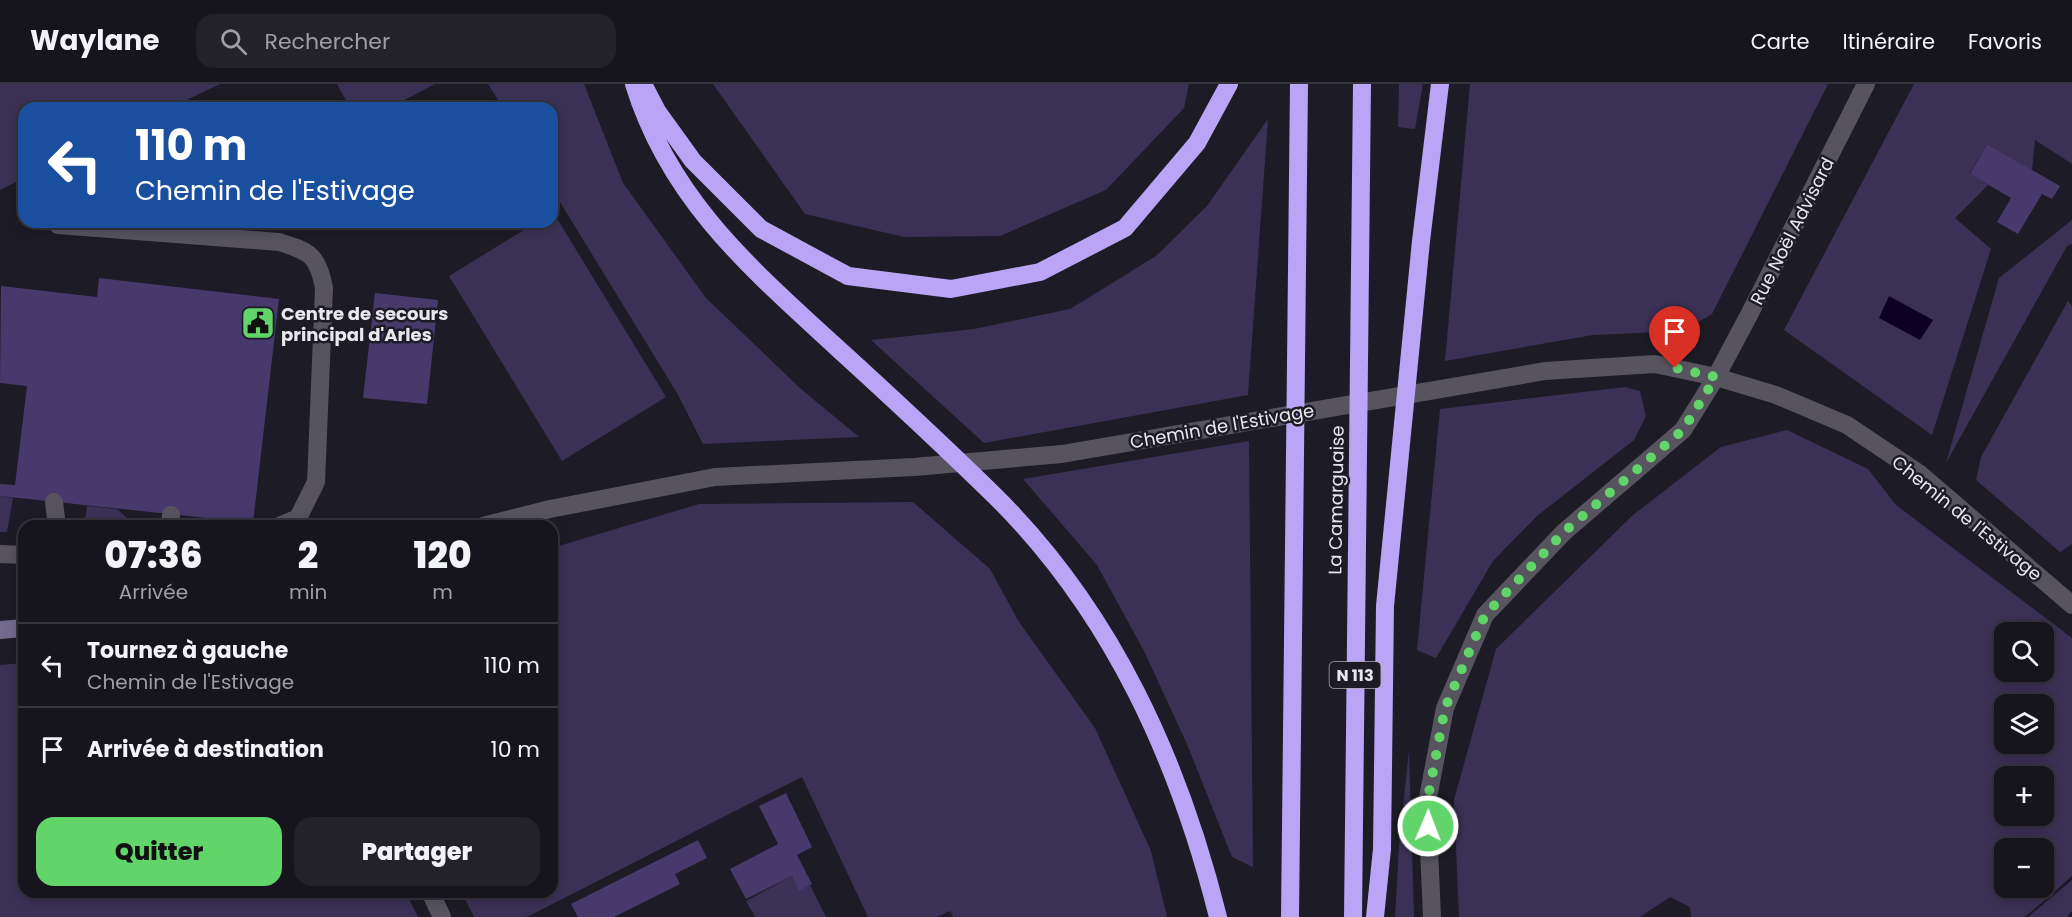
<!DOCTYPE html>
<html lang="fr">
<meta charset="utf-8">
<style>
body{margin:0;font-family:Poppins,sans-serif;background:#232129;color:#f1f3f6;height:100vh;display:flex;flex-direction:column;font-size:22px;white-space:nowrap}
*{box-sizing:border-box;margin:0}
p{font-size:20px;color:#9e9ea3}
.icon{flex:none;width:33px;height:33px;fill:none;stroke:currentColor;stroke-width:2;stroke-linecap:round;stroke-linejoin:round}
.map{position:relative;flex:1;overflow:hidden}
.details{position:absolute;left:18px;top:436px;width:540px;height:378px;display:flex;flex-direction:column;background:#16141c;border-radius:18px;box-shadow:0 3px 15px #0003,0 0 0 2px #35333b}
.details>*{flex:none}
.guide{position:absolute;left:18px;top:18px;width:540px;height:126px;border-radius:18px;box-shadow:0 3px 15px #0003,0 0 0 2px #35333b;background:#1a4fa0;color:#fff;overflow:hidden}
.fabs{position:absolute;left:1994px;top:538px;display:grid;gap:12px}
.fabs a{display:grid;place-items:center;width:60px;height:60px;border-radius:12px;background:#16141c;box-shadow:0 3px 15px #0003,0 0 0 2px #35333b;font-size:30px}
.pin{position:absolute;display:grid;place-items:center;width:51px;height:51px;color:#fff;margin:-62px -26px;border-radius:50% 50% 50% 0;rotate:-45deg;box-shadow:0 0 6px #0007}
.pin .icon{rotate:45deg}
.me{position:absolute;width:66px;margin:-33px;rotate:1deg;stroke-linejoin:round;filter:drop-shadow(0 0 4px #0008)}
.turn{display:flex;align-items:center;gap:21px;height:126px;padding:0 18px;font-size:27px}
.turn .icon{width:78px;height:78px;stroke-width:2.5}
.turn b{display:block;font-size:42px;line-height:51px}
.eta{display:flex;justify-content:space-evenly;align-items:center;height:102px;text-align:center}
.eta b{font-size:36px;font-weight:800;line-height:42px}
.primary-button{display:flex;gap:12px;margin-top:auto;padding:12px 18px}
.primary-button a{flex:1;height:69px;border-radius:18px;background:#61d56a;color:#111;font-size:24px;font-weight:800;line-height:69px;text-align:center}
.primary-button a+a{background:#232129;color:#f1f3f6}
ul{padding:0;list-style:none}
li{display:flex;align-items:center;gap:18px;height:84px;padding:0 18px;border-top:2px solid #35333b}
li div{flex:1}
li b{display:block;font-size:22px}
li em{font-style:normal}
header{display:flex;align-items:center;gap:36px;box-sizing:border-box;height:84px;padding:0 30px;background:#16141c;border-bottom:2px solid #35333b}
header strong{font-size:28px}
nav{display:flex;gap:33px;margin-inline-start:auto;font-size:21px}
.search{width:420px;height:54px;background:#232129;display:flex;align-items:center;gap:15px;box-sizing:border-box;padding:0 21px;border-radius:18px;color:#9e9ea3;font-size:22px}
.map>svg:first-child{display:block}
</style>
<header>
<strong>Waylane</strong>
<div class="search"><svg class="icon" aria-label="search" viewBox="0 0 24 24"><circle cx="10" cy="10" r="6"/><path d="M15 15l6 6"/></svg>Rechercher</div>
<nav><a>Carte</a><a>Itinéraire</a><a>Favoris</a></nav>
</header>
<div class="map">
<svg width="2072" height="833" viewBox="0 0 2072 833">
<rect width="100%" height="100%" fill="#1d1b25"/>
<path fill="#3b3156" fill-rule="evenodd" d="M0,0H220L170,24H24V94L0,106Z
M337,0H435L389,24H350Z
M488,0H584L623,99L706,214L801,305L859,353L703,360L677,309L552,105V24H503Z
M713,0H1189L1184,24L1106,106L1000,152L904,153L805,130Z
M1399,0H1423L1415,45L1398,43Z
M1470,0H1828L1712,230L1683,247L1593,251L1445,277Z
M1914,0H2072V80L2035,56L2032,86L1987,60L1970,89L1988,101L1955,134L1991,165L1932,351L1784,246Z
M1268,35L1248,311L984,359L871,256L974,245L1070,225L1156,172L1207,122Z
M553,128L666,313L562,377L449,192L537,138H552Z
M2072,136V160L2067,162L1946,379L1999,194Z
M2068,217L2072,222V460L2060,468L1976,396L1981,373Z
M1625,303L1640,307L1646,332L1634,356L1537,432L1493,477L1436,574L1417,566L1440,325Z
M1787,346L1868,385L1896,421L2072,554V792L2025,833H1691L1690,823L1670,813L1640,833H1459L1454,716L1496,565L1633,431L1721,363ZM2004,549H2043V588H2004ZM2004,621H2043V660H2004ZM2004,693H2043V732H2004ZM2004,765H2043V804H2004Z
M1249,357L1253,783L1232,773L1187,660L1144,567L1097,481L1023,395Z
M0,412L13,414L7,448H0Z
M913,418L990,485L1019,538L1095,644L1151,767L1167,833H953L950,827L937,833H868L802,693L527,833H474L462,809L552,808V464L699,420Z
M87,422L117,425L136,442H84Z
M24,579V808L406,809L418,833H0V581Z
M1409,666L1414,833H1395L1399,763Z
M792,792L799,806L810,801L826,833H755L746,817Z
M2072,796V827L2067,833H2028Z"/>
<path fill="#0c0025" d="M1889,212L1933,236L1920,256L1879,234Z"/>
<path fill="#47396b" d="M1987,60L2060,102L2052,115L2042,110L2018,150L1997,138L2011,114L1970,90Z
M99,194L279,215L253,439L0,412V400L15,401L27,302L0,299L1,202L97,213Z
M375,209L438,216L427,320L363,314Z
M786,709L812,763L797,771L812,800L799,807L792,792L746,815L730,785L778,760L759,722Z
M698,756L707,774L675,790L680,800L614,833H578L571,820Z"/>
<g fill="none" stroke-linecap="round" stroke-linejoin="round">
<path stroke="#575460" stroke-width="18" d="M58,141L279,158C309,167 318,171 324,204L316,398L298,434L279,442
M54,418L57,442
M170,442L171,431
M0,470L24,471"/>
<path stroke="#575460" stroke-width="18" d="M483,442L550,425L715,393L914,383L1062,370L1545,287L1655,280L1716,293L1776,311L1847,341L1920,390L2072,521
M430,808L442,833
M1432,833L1427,719L1445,624L1485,531L1564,448L1683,346L1716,293L1750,229L1866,0"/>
<path stroke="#746c8d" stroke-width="18" d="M0,546L24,544"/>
<path stroke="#b9a4f6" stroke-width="18" d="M634,0C669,114 749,183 834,261C889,311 944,362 997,414C1113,530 1179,677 1218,833
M643,0L657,27L693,77L761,145L848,192L951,205L1040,188L1125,144L1197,59L1229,0
M1290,833L1299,0
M1353,833L1362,0
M1375,833L1382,765L1385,522L1421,157L1440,0"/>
</g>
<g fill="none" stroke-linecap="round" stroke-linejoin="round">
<path stroke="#61d56a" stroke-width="10" stroke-dasharray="0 18" d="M1428,742L1427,719L1445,624L1485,531L1564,448L1683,346L1716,293L1675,284"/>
</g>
<defs>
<symbol id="civic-square" viewBox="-11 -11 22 22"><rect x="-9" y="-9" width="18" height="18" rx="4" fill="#61d56a" stroke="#1d1b25"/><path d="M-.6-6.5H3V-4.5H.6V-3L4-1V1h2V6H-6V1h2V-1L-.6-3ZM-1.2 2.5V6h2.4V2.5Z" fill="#111"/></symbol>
</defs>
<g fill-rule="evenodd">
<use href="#civic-square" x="239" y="220" width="38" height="38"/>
</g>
<g text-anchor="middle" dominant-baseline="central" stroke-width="5" stroke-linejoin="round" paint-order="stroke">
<rect fill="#1d1b25" stroke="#abaab2" stroke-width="1.5" x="1329.5" y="578" width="51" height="26" rx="4.5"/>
<g font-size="16" font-weight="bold" fill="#e8e7ee">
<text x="1355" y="591">N 113</text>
</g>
<g font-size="18" fill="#e8e7ee" stroke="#1d1b25">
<text transform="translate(1792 147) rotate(-63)">Rue Noël Advisard</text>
<text transform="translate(1222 342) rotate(-10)">Chemin de l'Estivage</text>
<text transform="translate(1336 416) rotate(-89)">La Camarguaise</text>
<text transform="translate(1967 434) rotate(39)">Chemin de l'Estivage</text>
</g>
<g font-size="18" font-weight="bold" fill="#e8e7ee" stroke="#1d1b25" text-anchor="start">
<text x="281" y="229">Centre de secours<tspan x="281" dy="21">principal d'Arles</tspan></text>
</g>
</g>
</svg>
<div class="fabs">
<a><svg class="icon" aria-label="search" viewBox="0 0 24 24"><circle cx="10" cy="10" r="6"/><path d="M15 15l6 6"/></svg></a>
<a><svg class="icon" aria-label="layers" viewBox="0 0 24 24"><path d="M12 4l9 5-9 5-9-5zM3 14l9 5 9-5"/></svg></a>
<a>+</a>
<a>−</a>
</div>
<div class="pin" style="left:1675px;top:284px;background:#d93025"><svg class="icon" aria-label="arrive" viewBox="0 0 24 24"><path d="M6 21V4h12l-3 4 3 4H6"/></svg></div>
<svg class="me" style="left:1428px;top:742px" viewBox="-20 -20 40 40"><circle r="17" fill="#61d56a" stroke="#fff" stroke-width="3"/><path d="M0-11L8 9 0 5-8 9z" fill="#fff"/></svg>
<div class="guide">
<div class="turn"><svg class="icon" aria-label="left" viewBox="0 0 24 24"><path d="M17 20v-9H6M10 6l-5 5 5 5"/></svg><div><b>110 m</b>Chemin de l'Estivage</div></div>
</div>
<section class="details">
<div class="eta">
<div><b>07:36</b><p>Arrivée</p></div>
<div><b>2</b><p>min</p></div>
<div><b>120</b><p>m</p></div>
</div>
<ul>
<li><svg class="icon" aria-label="left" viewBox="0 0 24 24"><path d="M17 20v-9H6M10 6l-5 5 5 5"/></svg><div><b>Tournez à gauche</b><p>Chemin de l'Estivage</p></div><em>110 m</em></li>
<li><svg class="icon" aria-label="arrive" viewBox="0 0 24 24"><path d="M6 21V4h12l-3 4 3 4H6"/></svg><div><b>Arrivée à destination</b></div><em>10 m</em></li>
</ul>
<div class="primary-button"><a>Quitter</a><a>Partager</a></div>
</section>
</div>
